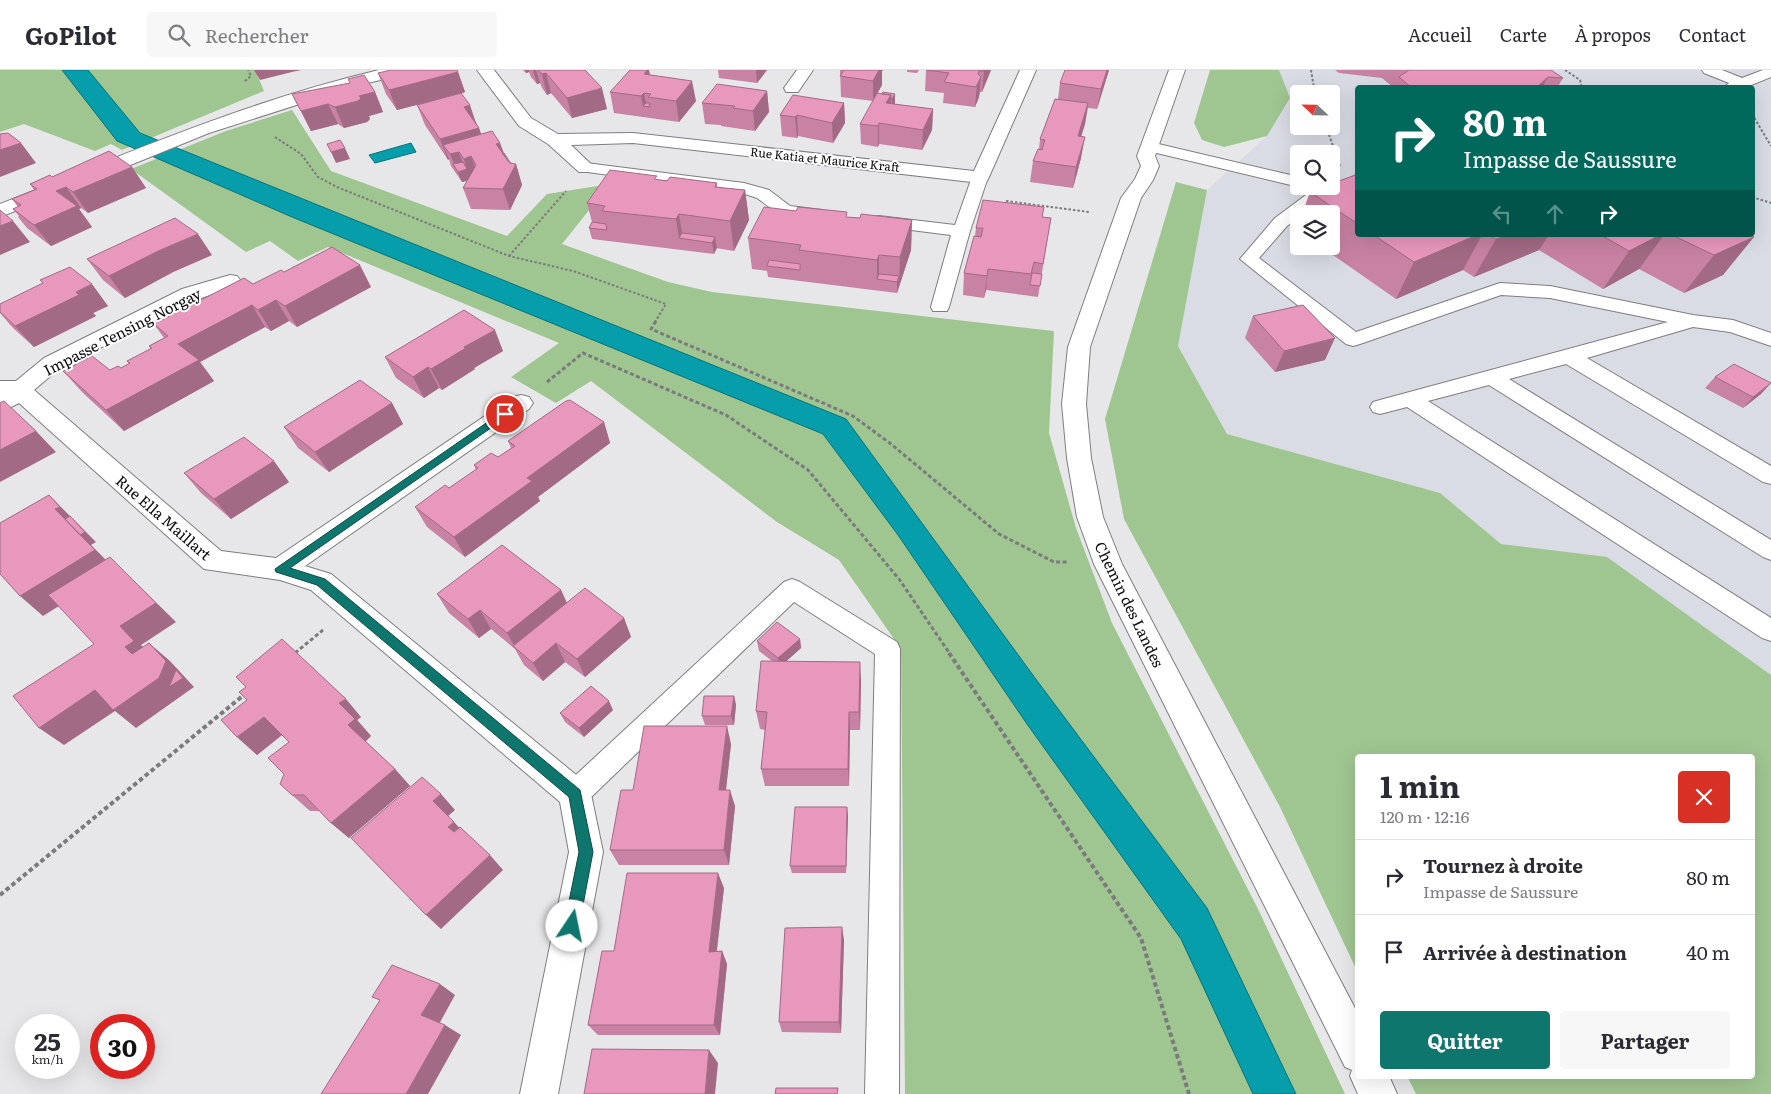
<!DOCTYPE html>
<html lang="fr">
<meta charset="utf-8">
<style>
body{margin:0;font-family:Literata,serif;background:#f7f7f7;color:#2b2b33;height:100vh;display:flex;flex-direction:column;font-size:19px;white-space:nowrap}
*{box-sizing:border-box;margin:0}
p{font-size:16px;color:#7c7c81}
.icon{flex:none;width:28px;height:28px;fill:none;stroke:currentColor;stroke-width:2;stroke-linecap:round;stroke-linejoin:round}
.map{position:relative;flex:1;overflow:hidden}
.side{position:absolute;left:1355px;top:684px;width:400px;height:325px;display:flex;flex-direction:column;background:#fff;border-radius:5px;box-shadow:0 5px 20px #0002}
.side>*{flex:none}
.banner{position:absolute;left:1355px;top:15px;width:400px;height:152px;border-radius:5px;box-shadow:0 5px 20px #0002;background:#00695c;color:#fff;overflow:hidden}
.needle{width:32px;rotate:292deg}
.fabs{position:absolute;left:1290px;top:15px;display:grid;gap:10px}
.fabs a{display:grid;place-items:center;width:50px;height:50px;border-radius:5px;background:#fff;box-shadow:0 5px 20px #0002;font-size:25px}
.speed{position:absolute;left:15px;top:944px;display:flex;gap:10px;font-size:25px;font-weight:700;text-align:center}
.speed>*{display:grid;place-content:center;width:65px;height:65px;border-radius:50%;background:#fff;box-shadow:0 5px 20px #0002;line-height:1}
.speed small{font-size:12px;font-weight:400}
.speed .limit{border:8px solid #d22;background:#fff;color:#111}
.pin{position:absolute;display:grid;place-items:center;width:42px;height:42px;color:#fff;margin:-21px;border:2px solid #fff;border-radius:50%;box-shadow:0 1px 5px #0007}
.me{position:absolute;width:55px;margin:-28px;rotate:11deg;stroke-linejoin:round;filter:drop-shadow(0 0 4px #0008)}
.turn{display:flex;align-items:center;gap:18px;height:105px;padding:0 25px;font-size:22px}
.turn .icon{width:65px;height:65px;stroke-width:2.5}
.turn b{display:block;font-size:35px;line-height:42px}
.lanes{display:flex;align-items:center;height:48px;padding:0 25px;background:#0003;justify-content:center;gap:25px;direction:ltr}
.lanes .off{opacity:.35}
.round{display:grid;place-items:center;flex:none;width:52px;height:52px;border-radius:5px;background:#f7f7f7}
.summary{display:flex;align-items:center;justify-content:space-between;height:85px;padding:0 25px}
h1{font-size:30px;font-weight:700;line-height:38px}
.button{display:flex;gap:10px;margin-top:auto;padding:10px 25px}
.button a{flex:1;height:58px;border-radius:5px;background:#0f766e;color:#fff;font-size:20px;font-weight:700;line-height:58px;text-align:center}
.button a+a{background:#f7f7f7;color:#2b2b33}
ul{padding:0;list-style:none}
li{display:flex;align-items:center;gap:15px;height:75px;padding:0 25px;border-top:1px solid #e1e1e2}
li div{flex:1}
li b{display:block;font-size:19px}
li em{font-style:normal}
header{display:flex;align-items:center;gap:30px;box-sizing:border-box;height:70px;padding:0 25px;background:#fff;border-bottom:1px solid #e1e1e2}
header strong{font-size:24px}
nav{display:flex;gap:28px;margin-inline-start:auto;font-size:18px}
.search{width:350px;height:45px;background:#f7f7f7;display:flex;align-items:center;gap:12px;box-sizing:border-box;padding:0 18px;border-radius:5px;color:#7c7c81;font-size:19px}
.map>svg:first-child{display:block}
</style>
<header>
<strong>GoPilot</strong>
<div class="search"><svg class="icon" aria-label="search" viewBox="0 0 24 24"><circle cx="10" cy="10" r="6"/><path d="M15 15l6 6"/></svg>Rechercher</div>
<nav><a>Accueil</a><a>Carte</a><a>À propos</a><a>Contact</a></nav>
</header>
<div class="map">
<svg width="1771" height="1024" viewBox="0 0 1771 1024">
<rect width="100%" height="100%" fill="#e7e7ea"/>
<path fill="#d9dbe5" fill-rule="evenodd" d="M1279,0H1771V605L1607,488L1501,474L1440,423L1227,364L1178,276L1207,120L1267,66L1290,28ZM1358,18H1752V165H1358ZM1299,24H1331V56H1299ZM1299,84H1331V116H1299ZM1299,144H1331V176H1299Z"/>
<path fill="#9fc591" d="M0,0H255L264,21L122,80L111,74L95,81L24,54L0,62Z
M1210,0H1279L1290,28L1267,66L1224,77L1202,70L1194,53Z
M292,40L331,101L507,166L547,124L610,114L562,174L668,212L712,222L1054,261L1049,363L1076,458L1112,553L1259,841L1345,1024H905L901,579L839,490L777,452L591,311L556,333L511,307L559,273L328,177L298,191L270,171L246,182L131,99L226,61Z
M1176,112L1207,120L1178,276L1227,364L1440,423L1501,474L1607,487L1771,605V1024H1416L1407,1006H1752V686H1358L1357,901L1280,737L1124,449L1105,349Z"/>
<path fill="#079eab" stroke="#08727b" d="M62,0H88L140,63L846,349L1035,608L1207,838L1296,1024H1253L1181,869L1027,654L898,465L823,364L292,147L117,71Z
M411,73L416,82L375,93L369,85Z"/>
<g fill="none" stroke-linecap="round" stroke-linejoin="round">
<defs>
<path id="service" d="M1702,0H1722L1742,8L1763,0H1771V7L1744,18H1723L1729,13L1704,3Z
M1150,72L1299,107V116H1302L1299,117L1144,80L1142,77Z
M586,93L744,113L769,120L790,136L822,140L824,144L822,148L816,149L779,144L757,128L742,123L580,101L578,98Z
M980,102L988,107L970,161L949,237L947,241H933L931,237L951,165L879,156L873,155L870,151L873,147L879,146L955,155L972,107Z
M1318,116H1331L1333,119L1303,144H1299V147L1287,156L1259,188L1356,262L1500,213L1550,216L1693,245L1733,250L1771,263V276L1730,262L1693,257L1587,288L1771,396V414L1763,412L1566,294L1509,309L1771,470V490L1763,487L1489,315L1428,331L1771,548V571L1762,568L1407,337L1380,344L1373,342L1370,337L1373,332L1380,330L1668,252L1550,228L1501,225L1360,274L1353,276L1346,274L1240,189L1275,148Z
M792,509L800,512L897,572L900,579L899,1024H865L875,584L794,532L585,733L575,737L565,733L561,724L565,715L784,512Z"/>
<path id="minor" d="M379,0H408L406,4L359,15L209,63L96,109H82L80,105L82,101C179,62 277,24 379,0Z
M477,0H494L531,48L558,64L633,63L974,101L1020,0H1036L989,107L987,111L980,113L633,73L571,75L595,98L593,102H579L548,74L519,56Z
M797,0H813L798,22H786L784,18Z
M1169,0H1185L1155,86L1159,96L1153,110L1141,128L1090,277L1086,334L1091,388L1103,447L1122,494L1358,944V1006H1389L1397,1024H1358L1350,1006L1352,1000L1345,997L1094,494L1077,447L1067,388L1062,334L1068,277L1121,128L1135,109L1141,96L1137,86Z
M51,114L58,116L61,120L58,124L0,147V134Z
M230,205L237,206L241,211L237,216L198,229L60,298L34,320L221,481L276,488L513,327L521,325L529,327L533,333L529,339L305,496L331,504L586,713L591,724L603,782L558,1024H520L569,782L560,732L311,520L280,510L204,499L19,333L7,339L0,337V311H16L44,288L182,219Z"/>
</defs>
<use href="#service" stroke="#7e7e80" stroke-width="2"/>
<use href="#minor" stroke="#7e7e80" stroke-width="2"/>
<path stroke="#7b7b7d" stroke-width="2" stroke-dasharray="2.5 2" stroke-linecap="butt" d="M1311,0L1315,24
M1565,0L1580,10L1582,18
M245,11L251,6L248,0
M1752,44L1771,76
M1326,56L1340,96
M275,67L301,84L318,107L337,117L509,186L573,201L666,234L655,252
M1752,127L1771,133
M1006,131L1089,142
M509,186L566,121"/>
<path stroke="#7b7b7d" stroke-width="3" stroke-dasharray="4 2.5" stroke-linecap="butt" d="M656,251L651,259L853,346L891,374L999,464L1054,492H1068
M547,312L583,283L726,345L808,400L899,509L950,584
M295,583L323,560"/>
<path stroke="#7b7b7d" stroke-width="4" stroke-dasharray="4.5 3" stroke-linecap="butt" d="M949,583L1141,868L1189,1024
M0,825L245,624"/>
<use href="#service" fill="#fff" fill-rule="evenodd"/>
<use href="#minor" fill="#fff" fill-rule="evenodd"/>
</g>
<path fill="#c882a3" d="M523,0H585L607,39L572,48L551,23L547,25L542,18L540,13L537,14L531,7L529,2L526,3Z
M718,0H767L757,13L719,8Z
M840,0H883L882,1V15L873,31L841,27Z
M907,0H919L917,3L907,2Z
M926,0H991L982,22H980L979,27L975,37L943,33L944,23L925,21Z
M1109,0L1097,39L1088,38L1085,54L1081,66V88L1073,118L1030,112L1033,91L1039,79L1040,69L1058,29L1060,13Z
M1335,0H1551L1563,8L1557,18H1394L1382,8L1339,3Z
M398,1L458,2L465,22L461,24L479,58L481,64L500,73L504,83L511,94H516L522,115L510,140L471,139L463,118L467,111L462,112L451,96L449,89L448,90L425,55L417,35L397,40L386,24L378,3Z
M650,5L696,31L679,52L614,43L610,22Z
M767,21L769,42L755,61L721,56V55L705,54L702,33Z
M375,22L383,42L369,46L370,49L367,52L344,58L338,54L311,61L292,24Z
M882,24H895V34L933,39L932,60L922,80L879,74L878,77L861,74L860,54Z
M844,33L845,53L833,73L798,66L797,68L782,66L780,45Z
M132,97L146,118L88,143L81,138L79,139L92,157L51,176L27,158L18,147L19,146L13,139L18,137L12,129L34,120L30,114L52,107Z
M1358,104V165H1749L1723,205L1684,223L1639,199L1603,219L1539,180L1474,207L1463,200L1396,229L1320,176H1331V144H1302L1310,122Z
M658,110L717,113V117L745,120L749,150L734,181L716,178L714,184L592,169L589,158L592,152L587,133Z
M1044,137L1042,147L1051,148L1038,227L986,220L984,228L963,225L964,203L975,166L976,158Z
M860,148L912,150L911,180L897,223L768,207L767,201L752,199L748,168Z
M1299,153V161L1296,159Z
M212,185L173,202L125,228L103,210L87,189Z
M253,214L371,217L297,257L289,251L271,261L265,257L200,292L214,311L124,361L82,322L63,301L110,300L121,298L129,294L127,291L151,279L149,276L164,268L154,254Z
M0,234L108,236L93,243L96,246L34,277L13,258L0,243Z
M1253,246L1325,290L1275,302L1245,268Z
M503,281L474,298L475,299L442,320L439,318L424,328L396,308L385,287Z
M1715,307L1761,324L1743,338L1705,318Z
M392,333L403,354L329,402L298,378L284,357Z
M604,352L610,373L538,427L540,431L465,487L427,457L415,437L449,418L476,400L474,395L498,387L511,378L508,371Z
M184,403L289,412L231,449L201,423Z
M561,520L567,533L624,548L631,567L585,607L565,592L543,611L524,595L515,579L491,559L479,568L449,543L437,524Z
M800,569L801,578L786,591L861,610L860,660H850L849,716H765L761,699L765,660L760,659L756,641L772,591L759,581L757,571Z
M734,626L736,635L734,655H705L702,646Z
M613,640L584,667L565,652L560,643Z
M361,647L357,650L371,666L365,671L395,699L410,716L349,768L331,753L320,741H310L292,725L284,704L289,672L282,665L257,685L237,667Z
M731,674L726,720L735,736L729,795H619L610,780L633,720Z
M848,745L846,803H792L790,796Z
M724,818L717,881H722L727,894L720,965H598L588,955L614,881Z
M844,870L841,963L782,962L779,952Z"/>
<path fill="#a26a84" d="M254,0H291L292,2L260,10Z
M291,0H301L292,2Z
M525,0H529V2L526,3Z
M533,0H536L540,13L537,14Z
M647,0H649L653,19L644,4Z
M756,0H767L757,13Z
M874,0H883L882,1V15L873,31V11Z
M984,0H991L982,22L984,1Z
M1107,0H1109L1097,39L1101,19Z
M979,1L978,13L981,7L979,27L975,37L978,4Z
M458,2L465,22L397,40L389,20Z
M546,3L551,23L547,25L542,4Z
M1548,7L1542,18H1536Z
M692,11L696,31L679,52L676,31Z
M602,18L607,39L572,48L567,28Z
M767,21L769,42L755,61L753,41Z
M375,22L383,42L369,46L370,49L367,52L344,58L335,37L359,26Z
M644,23L647,37L643,36L641,26Z
M895,24V34L892,39V29Z
M891,25V46L886,33Z
M844,33L845,53L833,73L832,53Z
M1088,33L1085,54L1075,87L1078,66Z
M328,34L338,54L311,61L301,41Z
M470,35L477,56L464,37Z
M933,39L932,60L922,80L923,60Z
M797,45L798,66L797,68L795,47Z
M879,53V74L878,77V56Z
M479,58L486,79L459,82L465,99H467L464,89L471,86L478,107L462,112L450,84L443,75L449,89L448,90L440,69Z
M1085,67L1081,88L1073,118L1076,97Z
M21,73L36,93L0,107V80Z
M500,73L507,94L496,74Z
M345,78L350,89L336,93L331,82Z
M516,94L522,115L510,140L503,119Z
M132,97L146,118L88,143L73,122Z
M66,117L81,138L79,139L92,157L51,176L34,155L56,121Z
M745,120L749,150L734,181L730,151Z
M679,144L683,169L679,168L676,149Z
M912,150L911,180L899,217L900,187Z
M13,151L30,172L0,185V156Z
M198,164L212,185L173,202L125,228L109,206L158,181Z
M1477,165H1482L1463,200L1396,229L1414,192Z
M1507,165H1549L1539,180L1474,207L1496,169Z
M1660,165H1664L1639,199L1603,219L1629,181Z
M715,167L717,178L714,184L712,173Z
M1754,167L1723,205L1684,223L1714,185Z
M879,185V210L877,209V190Z
M360,195L371,217L297,257L285,236Z
M988,199L986,220L984,228L987,206Z
M899,206V217L897,223V212Z
M92,214L108,236L93,243L96,246L34,277L15,256L76,222Z
M276,230L289,251L271,261L258,240Z
M252,235L265,257L200,292L214,311L124,361L106,340L178,274Z
M495,260L503,281L474,298L475,299L442,320L431,299L464,277Z
M1335,268L1325,290L1275,302L1284,281Z
M428,297L439,318L424,328L413,307Z
M1771,313L1761,324L1743,338L1753,327Z
M392,333L403,354L329,402L315,382Z
M604,352L610,373L538,427L540,431L465,487L454,467L527,408Z
M36,361L56,382L0,412V380Z
M274,391L289,412L231,449L214,429Z
M49,425L96,472L91,475L116,500L43,546L20,526L55,439Z
M110,487L176,552L141,575L155,590L132,584L125,577L120,556Z
M561,520L570,540L516,579L507,563Z
M480,540L491,559L479,568L468,549Z
M624,548L631,567L585,607L577,589Z
M800,569L801,578L780,597L778,588Z
M149,573L170,591L194,617L136,658L115,641L64,675L39,658Z
M556,573L565,592L543,611L533,593Z
M860,592L861,610L860,660L859,642Z
M734,626L736,635L734,655L731,646Z
M346,629L361,647L357,650L371,666L364,673L348,655L339,633Z
M609,631L613,640L584,667L579,658Z
M849,642L850,660L849,716L848,699Z
M264,647L282,665L257,685L237,667Z
M727,656L731,674L724,737L719,720Z
M395,699L410,716L349,768L331,753Z
M730,720L735,736L729,795L724,780Z
M441,724L455,740L447,747L433,731Z
M847,737L848,745L846,803V796Z
M454,752L466,765L468,778L448,757Z
M490,785L503,800L441,859L426,845Z
M718,803L724,818L715,894L709,882Z
M842,857L844,870L841,963L839,952Z
M722,881L727,894L720,965L714,955Z
M440,914L455,925L438,956L421,945Z
M445,955L461,965L428,1024H406Z
M709,980L718,993L715,1024H705Z"/>
<path fill="#e897bd" stroke="#a26a84" d="M391,0H457L458,2L389,20L378,3Z
M538,0H585L602,18L567,28L546,3L542,4Z
M630,0H647L644,4L692,11L676,31L648,27L651,24L644,23L641,26L610,22Z
M844,0H879L873,11L840,6Z
M926,0H984V1H979L978,4L981,7L976,17L944,12L949,3Z
M1065,0H1107L1101,19L1060,13Z
M1409,0H1551L1563,8L1548,7L1536,18H1412L1399,7Z
M364,5L375,22L359,26L361,28L358,31L335,37L328,34L301,41L292,24L350,13L348,9Z
M717,14L767,21L753,41L733,38L735,36L702,33Z
M883,22L895,24L892,29H891V25L882,24Z
M461,23L470,35L464,37L479,58L440,69L417,35Z
M877,23L891,25L886,33L933,39L923,60L879,53L878,56L860,54Z
M793,25L844,33L832,53L797,45L795,47L780,45Z
M1055,29L1088,33L1078,66L1085,67L1076,97L1033,91L1038,79L1042,80L1043,76L1045,70L1040,69Z
M646,33H649L650,37L643,36Z
M492,61L500,73L496,74L510,93L516,94L503,119L463,118L476,95L471,86L464,89L459,82L450,84L443,75Z
M8,63L21,73L0,80V64Z
M340,70L345,78L331,82L327,74Z
M109,81L132,97L73,122L66,117L56,121L77,136L34,155L13,139L21,135L12,129L37,119L30,114L50,105L52,107Z
M502,83H504L511,94L510,93Z
M463,92L467,99L458,102L453,94Z
M610,100L657,106L654,109L667,111L670,107L717,113L715,117L745,120L730,151L679,144L676,149L602,141L605,136L587,133Z
M1358,104V154L1310,122L1326,116H1331V114Z
M983,130L1044,137L1042,147L1051,148L1043,194L1034,192L1031,204L988,199L987,206L964,203L974,166L981,167L983,158H976Z
M764,137L796,141L798,137L847,142L846,147L860,148L861,144L912,150L900,187L879,185L877,190L799,180L801,175L748,168Z
M0,140L13,151L0,156Z
M175,148L198,164L158,181L109,206L87,189Z
M592,152L606,154L607,160L589,158Z
M682,163L715,167L712,173L679,168Z
M1374,165H1477L1414,192Z
M1488,165H1507L1496,169Z
M1601,165H1660L1629,181Z
M1672,165H1749L1754,167L1714,185Z
M332,177L360,195L285,236L276,230L258,240L252,235L178,274L199,290L106,340L63,301L92,286L110,300L118,296L121,298L130,293L127,291L152,278L149,276L168,266L154,254L244,208L253,214L281,200L284,202Z
M769,190L800,194V200L767,196Z
M70,197L92,214L76,222L79,225L15,256L0,242V234L43,213L40,210Z
M1032,203L1042,204L1040,216L1030,215Z
M879,204L899,206L897,212L877,209Z
M1303,235L1335,268L1284,281L1253,246Z
M464,240L495,260L464,277L466,278L431,299L428,297L413,307L385,287Z
M1734,294L1771,313L1753,327L1715,307Z
M360,310L392,333L315,382L284,357Z
M570,330L604,352L527,408L532,411L454,467L415,437L445,415L449,418L478,398L474,395L491,383L498,387L515,376L508,371L566,331Z
M4,331L36,361L0,380V333Z
M244,367L274,391L214,429L184,403Z
M49,425L60,437L55,439L95,480L20,526L0,504V453Z
M70,446L85,462L80,465L65,449Z
M502,475L561,520L507,563L480,540L468,549L437,524Z
M110,487L156,533L120,556L134,571L125,577L132,584L149,573L166,591L159,608L113,640L95,620L39,658L13,626L94,574L48,525Z
M585,518L624,548L577,589L556,573L533,593L513,576Z
M777,552L800,569L778,588L757,571Z
M282,569L346,629L339,633L355,649L348,655L395,699L331,753L304,725H292L280,714L284,704L268,688L289,672L264,647L237,667L221,650L247,630L239,622L246,617L236,607Z
M761,591L860,592L859,642H849L848,699H761L767,642L756,641Z
M176,600L183,608L169,617Z
M591,616L609,631L579,658L560,643Z
M704,626H734L731,646H702Z
M644,656H727L719,720H730L724,780H610L621,720H633Z
M422,707L441,724L433,731L454,752L448,757L454,762L460,757L490,785L426,845L351,768Z
M795,737H847L846,796H790Z
M627,803H718L709,882L722,881L714,955H588L602,881H614Z
M842,857L839,952H779L785,858Z
M392,895L440,914L421,945L445,955L406,1024H321L380,930L372,927Z
M592,979L709,980L705,1024H584Z
M776,1018H838L837,1024H775Z"/>
<path fill="#0f766e" stroke="#0a4d48" d="M505,340L508,341V346L290,498L325,509L580,720L593,782L579,856L577,862L572,864L566,862L564,856L579,782L569,727L317,515L276,502L275,499Z"/>
<g text-anchor="middle" dominant-baseline="central" stroke-width="4" stroke-linejoin="round" paint-order="stroke">
<g font-size="12" fill="#0b0b0c" stroke="#fff">
<text transform="translate(825 89) rotate(6)">Rue Katia et Maurice Kraft</text>
</g>
<g font-size="15" fill="#0b0b0c" stroke="#fff">
<text transform="translate(122 261) rotate(-27)">Impasse Tensing Norgay</text>
<text transform="translate(164 447) rotate(41)">Rue Ella Maillart</text>
<text transform="translate(1130 534) rotate(64)">Chemin des Landes</text>
</g>
</g>
</svg>
<div class="fabs">
<a><svg class="needle" viewBox="-14 -14 28 28"><path d="M0-13l5 13h-10z" fill="#e53935"/><path d="M0 13l5-13h-10z" fill="#7c7c81"/></svg></a>
<a><svg class="icon" aria-label="search" viewBox="0 0 24 24"><circle cx="10" cy="10" r="6"/><path d="M15 15l6 6"/></svg></a>
<a><svg class="icon" aria-label="layers" viewBox="0 0 24 24"><path d="M12 4l9 5-9 5-9-5zM3 14l9 5 9-5"/></svg></a>
</div>
<div class="speed"><div>25<small>km/h</small></div><div class="limit">30</div></div>
<div class="pin" style="left:505px;top:344px;background:#d93025"><svg class="icon" aria-label="arrive" viewBox="0 0 24 24"><path d="M6 21V4h12l-3 4 3 4H6"/></svg></div>
<svg class="me" style="left:572px;top:856px" viewBox="-20 -20 40 40"><circle r="19" fill="#fff"/><path d="M0-13L10 11 0 6-10 11z" fill="#0f766e"/></svg>
<div class="banner">
<div class="turn"><svg class="icon" aria-label="right" viewBox="0 0 24 24"><path d="M7 20v-9h11M14 6l5 5-5 5"/></svg><div><b>80 m</b>Impasse de Saussure</div></div>
<div class="lanes"><svg class="icon off" aria-label="left" viewBox="0 0 24 24"><path d="M17 20v-9H6M10 6l-5 5 5 5"/></svg><svg class="icon off" aria-label="ahead" viewBox="0 0 24 24"><path d="M12 20V5M6 11l6-6 6 6"/></svg><svg class="icon" aria-label="right" viewBox="0 0 24 24"><path d="M7 20v-9h11M14 6l5 5-5 5"/></svg></div>
</div>
<section class="side">
<div class="summary"><div><h1>1 min</h1><p>120 m · 12:16</p></div><a class="round" style="background:#d93025;color:#fff"><svg class="icon" aria-label="close" viewBox="0 0 24 24"><path d="M6 6l12 12M18 6L6 18"/></svg></a></div>
<ul>
<li><svg class="icon" aria-label="right" viewBox="0 0 24 24"><path d="M7 20v-9h11M14 6l5 5-5 5"/></svg><div><b>Tournez à droite</b><p>Impasse de Saussure</p></div><em>80 m</em></li>
<li><svg class="icon" aria-label="arrive" viewBox="0 0 24 24"><path d="M6 21V4h12l-3 4 3 4H6"/></svg><div><b>Arrivée à destination</b></div><em>40 m</em></li>
</ul>
<div class="button"><a>Quitter</a><a>Partager</a></div>
</section>
</div>
